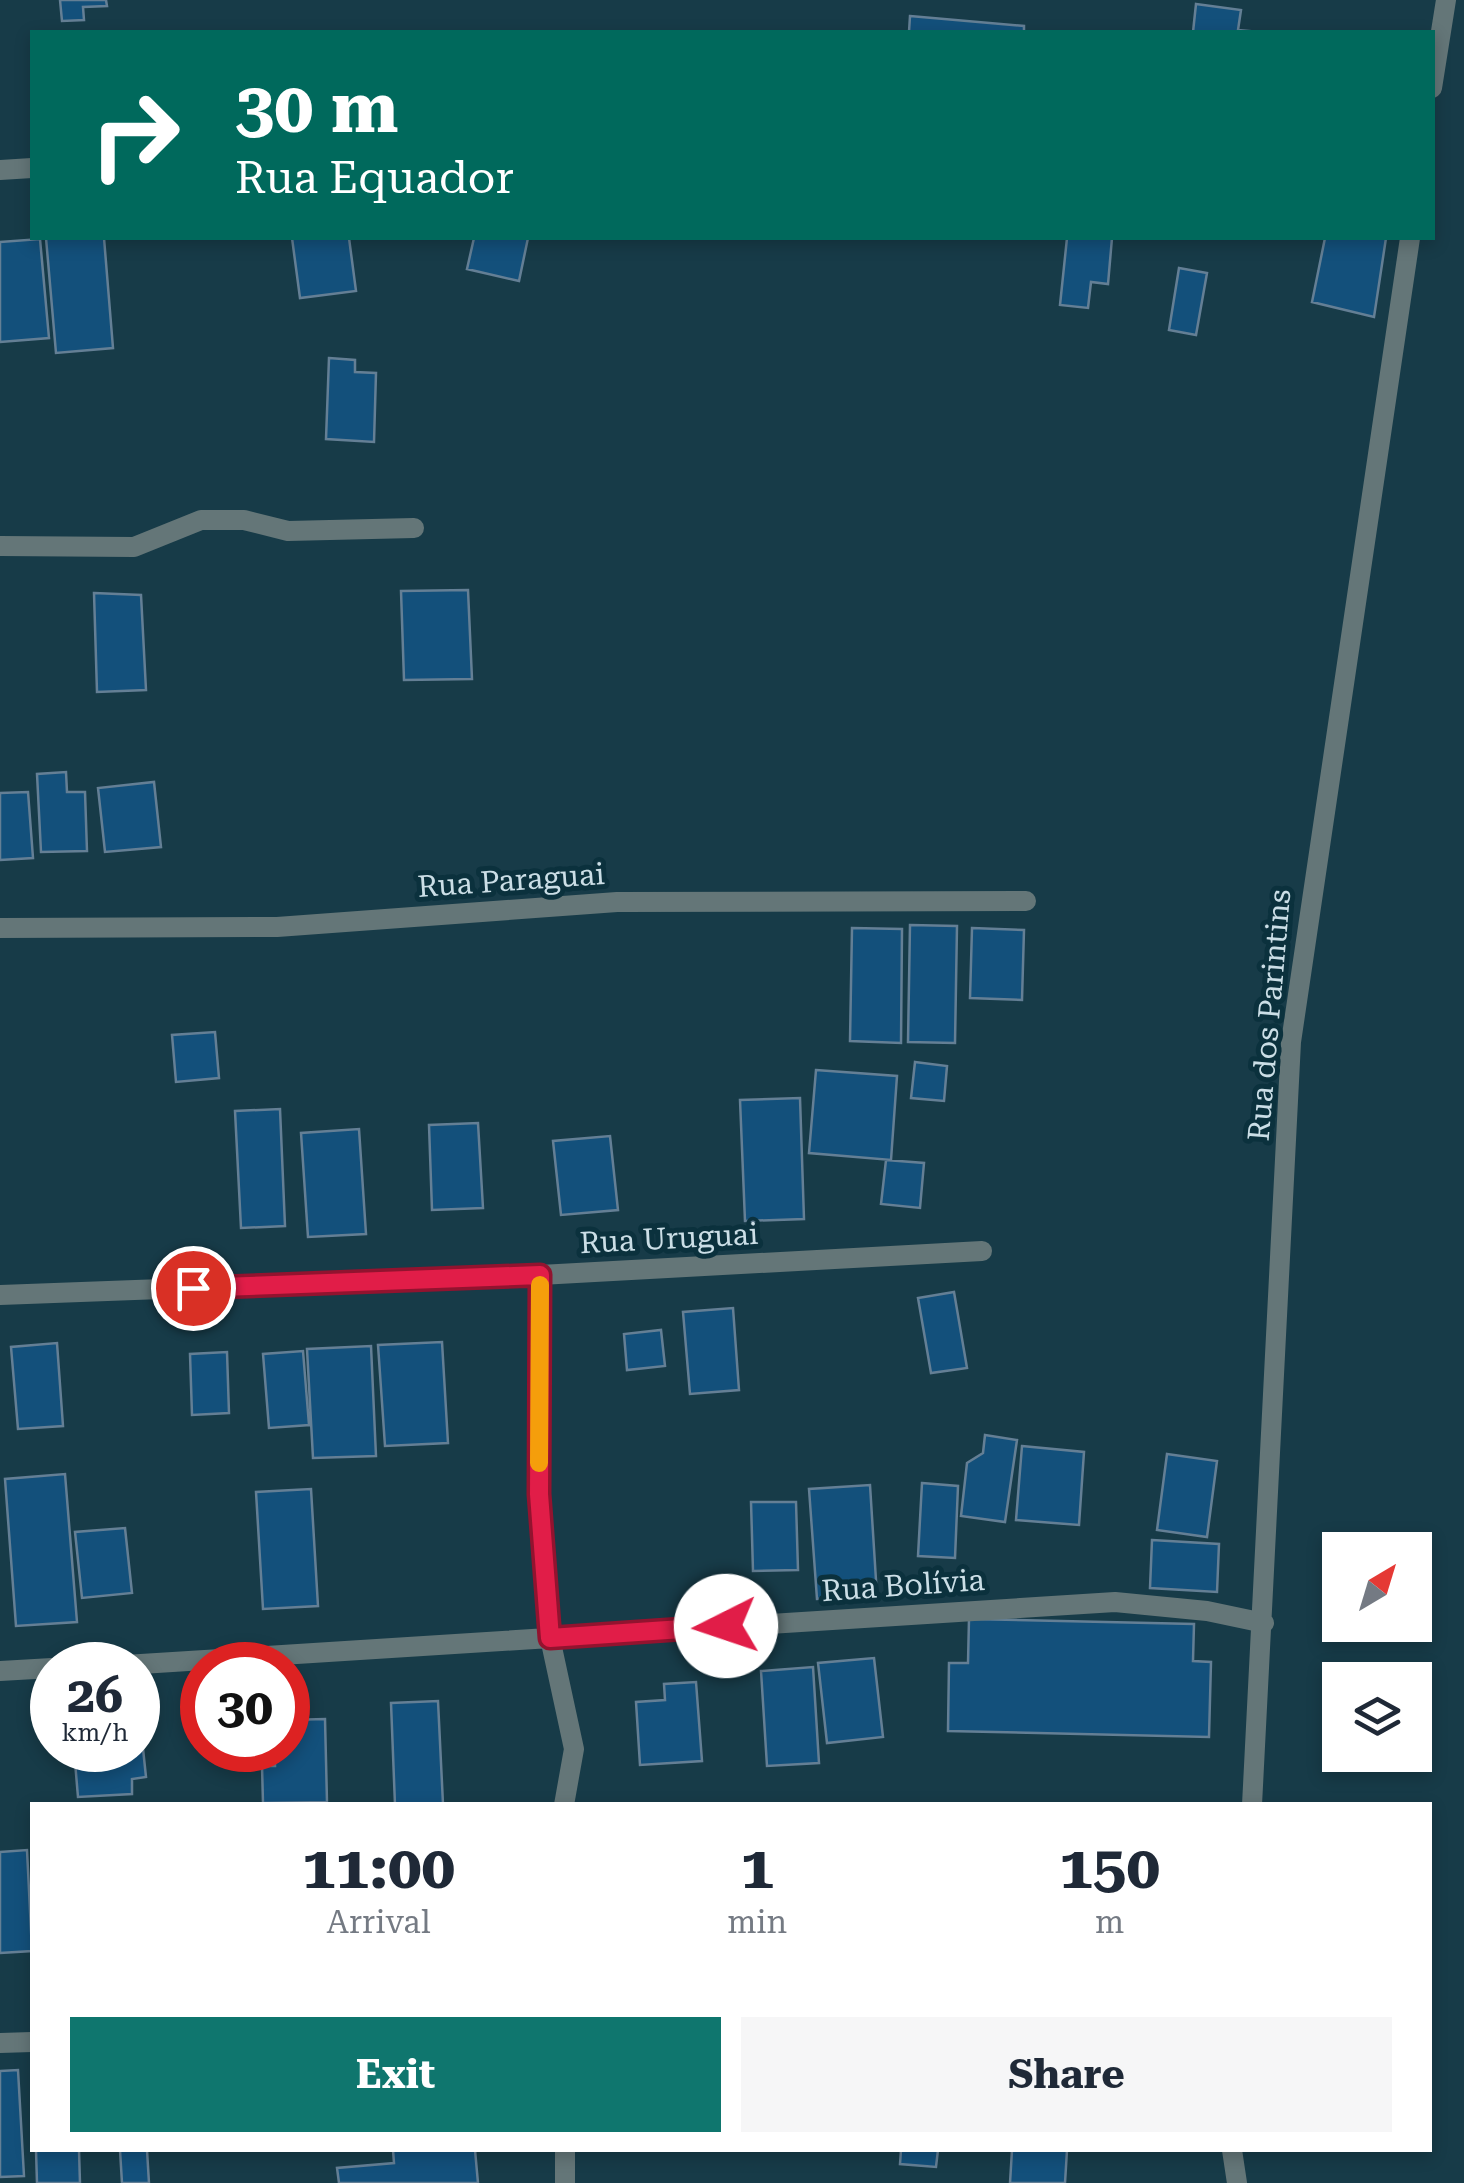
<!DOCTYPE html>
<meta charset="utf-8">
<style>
body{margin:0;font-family:"Roboto Serif",serif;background:#f6f6f7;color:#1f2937;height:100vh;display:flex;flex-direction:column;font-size:38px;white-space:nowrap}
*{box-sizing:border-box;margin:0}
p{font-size:32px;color:#747a83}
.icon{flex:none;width:55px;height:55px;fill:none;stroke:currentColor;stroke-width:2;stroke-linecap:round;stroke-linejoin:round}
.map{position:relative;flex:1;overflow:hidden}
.side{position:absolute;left:30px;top:1802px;width:1402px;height:350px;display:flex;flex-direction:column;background:#fff;border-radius:0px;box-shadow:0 5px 15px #0003}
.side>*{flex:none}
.guide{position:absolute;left:30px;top:30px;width:1405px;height:210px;border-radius:0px;box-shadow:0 5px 15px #0003;background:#00695c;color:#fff;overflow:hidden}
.needle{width:65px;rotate:38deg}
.fabs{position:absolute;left:1322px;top:1532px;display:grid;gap:20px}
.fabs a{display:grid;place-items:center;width:110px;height:110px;border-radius:0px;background:#fff;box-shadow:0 5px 15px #0003;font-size:50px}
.speed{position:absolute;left:30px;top:1642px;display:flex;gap:20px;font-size:50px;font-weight:700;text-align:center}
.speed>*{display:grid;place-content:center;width:130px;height:130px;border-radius:50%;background:#fff;box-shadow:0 5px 15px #0003;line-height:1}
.speed small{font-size:25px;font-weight:400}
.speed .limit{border:15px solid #d22;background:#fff;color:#111}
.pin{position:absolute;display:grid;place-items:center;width:85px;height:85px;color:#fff;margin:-42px;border:5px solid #fff;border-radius:50%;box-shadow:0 2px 10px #0007}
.me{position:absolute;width:110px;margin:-55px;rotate:266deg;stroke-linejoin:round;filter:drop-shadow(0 0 8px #0008)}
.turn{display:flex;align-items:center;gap:35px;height:210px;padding:0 40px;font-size:45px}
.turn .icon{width:130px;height:130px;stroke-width:2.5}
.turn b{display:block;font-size:70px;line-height:85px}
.eta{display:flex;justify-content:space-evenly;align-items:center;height:170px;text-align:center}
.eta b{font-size:60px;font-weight:700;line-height:70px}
.cta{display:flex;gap:20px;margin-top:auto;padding:20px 40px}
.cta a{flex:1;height:115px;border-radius:0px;background:#0f766e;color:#fff;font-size:40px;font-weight:700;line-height:115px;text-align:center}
.cta a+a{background:#f6f6f7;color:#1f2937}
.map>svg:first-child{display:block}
</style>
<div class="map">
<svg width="1464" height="2183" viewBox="0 0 1464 2183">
<rect width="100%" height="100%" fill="#173b48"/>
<path fill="#13507b" stroke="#647f95" stroke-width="2.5" d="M60,0H106L107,6L83,7L84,20L62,21Z
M1196,4L1241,10L1238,30L1260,32H1193Z
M910,16L1024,26V32H909Z
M46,238H104L113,348L56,353Z
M292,238H349L356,291L300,298Z
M474,238H528L519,281L467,269Z
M1067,238H1112L1108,284L1091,282L1088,308L1060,305Z
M1325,238H1386L1374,317L1312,302Z
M40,239L49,338L0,342V242Z
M1179,268L1207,273L1196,335L1169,330Z
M329,358L355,360V372L376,373L374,442L326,439Z
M468,590L472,679L404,680L401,591Z
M94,593L141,595L146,690L97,692Z
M66,772L67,792H85L87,851L41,852L37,774Z
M154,782L161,847L105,852L98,788Z
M28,792L33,858L0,860V793Z
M910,925L957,926L955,1043L908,1042Z
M852,928L902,929L901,1043L850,1041Z
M972,928L1024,930L1022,1000L970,998Z
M215,1032L219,1078L176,1082L172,1035Z
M915,1062L947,1066L944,1101L911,1098Z
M816,1070L897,1076L891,1160L809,1153Z
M800,1098L804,1219L745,1221L740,1100Z
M280,1109L285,1226L241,1228L235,1111Z
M478,1123L483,1208L432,1210L429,1125Z
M359,1129L366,1234L308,1237L301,1133Z
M610,1136L618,1210L561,1215L553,1141Z
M886,1160L924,1163L920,1208L881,1204Z
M954,1292L967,1368L931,1373L918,1298Z
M733,1308L739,1390L690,1394L683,1312Z
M661,1330L665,1366L627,1370L624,1334Z
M442,1342L448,1443L385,1446L378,1345Z
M57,1343L63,1426L18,1429L11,1347Z
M371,1346L376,1456L313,1458L307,1349Z
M303,1351L309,1425L269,1428L263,1354Z
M227,1352L229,1413L192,1415L190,1354Z
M985,1435L1017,1440L1005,1522L961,1516L967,1463L983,1453Z
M1022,1446L1084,1452L1079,1525L1016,1520Z
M1167,1454L1217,1461L1207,1537L1157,1530Z
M65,1474L77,1622L16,1626L5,1479Z
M922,1483L958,1486L955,1558L918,1556Z
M870,1485L877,1596L817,1599L809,1489Z
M311,1489L318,1606L263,1609L256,1492Z
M751,1502H796L798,1570L753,1571Z
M125,1528L132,1593L82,1598L75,1532Z
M1152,1540L1219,1544L1217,1592L1150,1588Z
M969,1619L1194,1624L1193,1661L1211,1662L1209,1737L948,1731L949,1663H968Z
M874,1658L883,1737L827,1743L818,1663Z
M813,1667L819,1763L767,1766L761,1671Z
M696,1682L702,1761L640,1765L636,1702L665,1700L664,1684Z
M138,1701L146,1777L132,1779V1794L78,1797L74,1750H138Z
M438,1701L443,1804L395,1805L391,1703Z
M325,1719L327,1802L263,1803L262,1766H275V1750H288V1720Z
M27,1850L32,1951L0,1953V1852Z
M18,2070L24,2176L0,2177V2071Z
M36,2150H79L80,2183H37Z
M120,2150H147L149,2183H122Z
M393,2150H475L478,2183H339L337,2168L394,2163Z
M901,2150H938L936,2167L900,2164Z
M1012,2150H1067L1065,2183H1010Z"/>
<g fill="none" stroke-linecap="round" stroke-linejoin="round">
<path stroke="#647678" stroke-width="20" d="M1432,88L1446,0
M0,170L32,168
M0,546L134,547L201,520H244L288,531L414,528
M0,928L277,927L617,902L1026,901
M540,1275L539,1494L550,1638L574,1749L564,1805
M0,1295L540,1275L982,1251
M125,1665L1115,1602L1207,1611L1264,1623
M0,1671L52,1668
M1252,1805L1291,1042L1410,238
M0,2043L32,2042
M1232,2150L1237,2183
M565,2183V2150"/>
</g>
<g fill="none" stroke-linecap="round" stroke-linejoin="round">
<defs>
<path id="route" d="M193,1288L540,1275L539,1494L550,1638L726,1626"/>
</defs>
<use href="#route" stroke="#92132f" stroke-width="25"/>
<use href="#route" stroke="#e11d48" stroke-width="18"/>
<path stroke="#f59e0b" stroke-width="18" d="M539,1463L540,1285"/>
</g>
<g text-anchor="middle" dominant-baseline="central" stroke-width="10" stroke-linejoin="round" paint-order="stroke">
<g font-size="30" fill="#cbdee6" stroke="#0b313d">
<text transform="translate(511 880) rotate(-4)">Rua Paraguai</text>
<text transform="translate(1269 1015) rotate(-85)">Rua dos Parintins</text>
<text transform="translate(669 1238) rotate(-3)">Rua Uruguai</text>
<text transform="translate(903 1585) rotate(-4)">Rua Bolívia</text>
</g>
</g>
</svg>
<div class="fabs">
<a><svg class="needle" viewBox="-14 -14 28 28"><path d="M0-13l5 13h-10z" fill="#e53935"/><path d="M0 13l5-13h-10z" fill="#747a83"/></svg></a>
<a><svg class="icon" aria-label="layers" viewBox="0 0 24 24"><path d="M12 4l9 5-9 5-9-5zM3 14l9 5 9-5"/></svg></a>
</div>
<div class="speed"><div>26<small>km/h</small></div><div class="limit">30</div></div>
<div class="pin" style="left:193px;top:1288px;background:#d93025"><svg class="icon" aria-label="arrive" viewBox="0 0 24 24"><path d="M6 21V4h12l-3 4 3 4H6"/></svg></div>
<svg class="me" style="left:726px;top:1626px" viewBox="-20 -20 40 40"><circle r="19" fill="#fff"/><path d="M0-13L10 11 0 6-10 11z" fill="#e11d48"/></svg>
<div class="guide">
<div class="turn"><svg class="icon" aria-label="right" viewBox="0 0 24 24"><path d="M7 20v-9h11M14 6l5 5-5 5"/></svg><div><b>30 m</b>Rua Equador</div></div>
</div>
<section class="side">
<div class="eta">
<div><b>11:00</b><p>Arrival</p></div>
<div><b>1</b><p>min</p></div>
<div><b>150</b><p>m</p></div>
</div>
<div class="cta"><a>Exit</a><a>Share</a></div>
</section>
</div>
